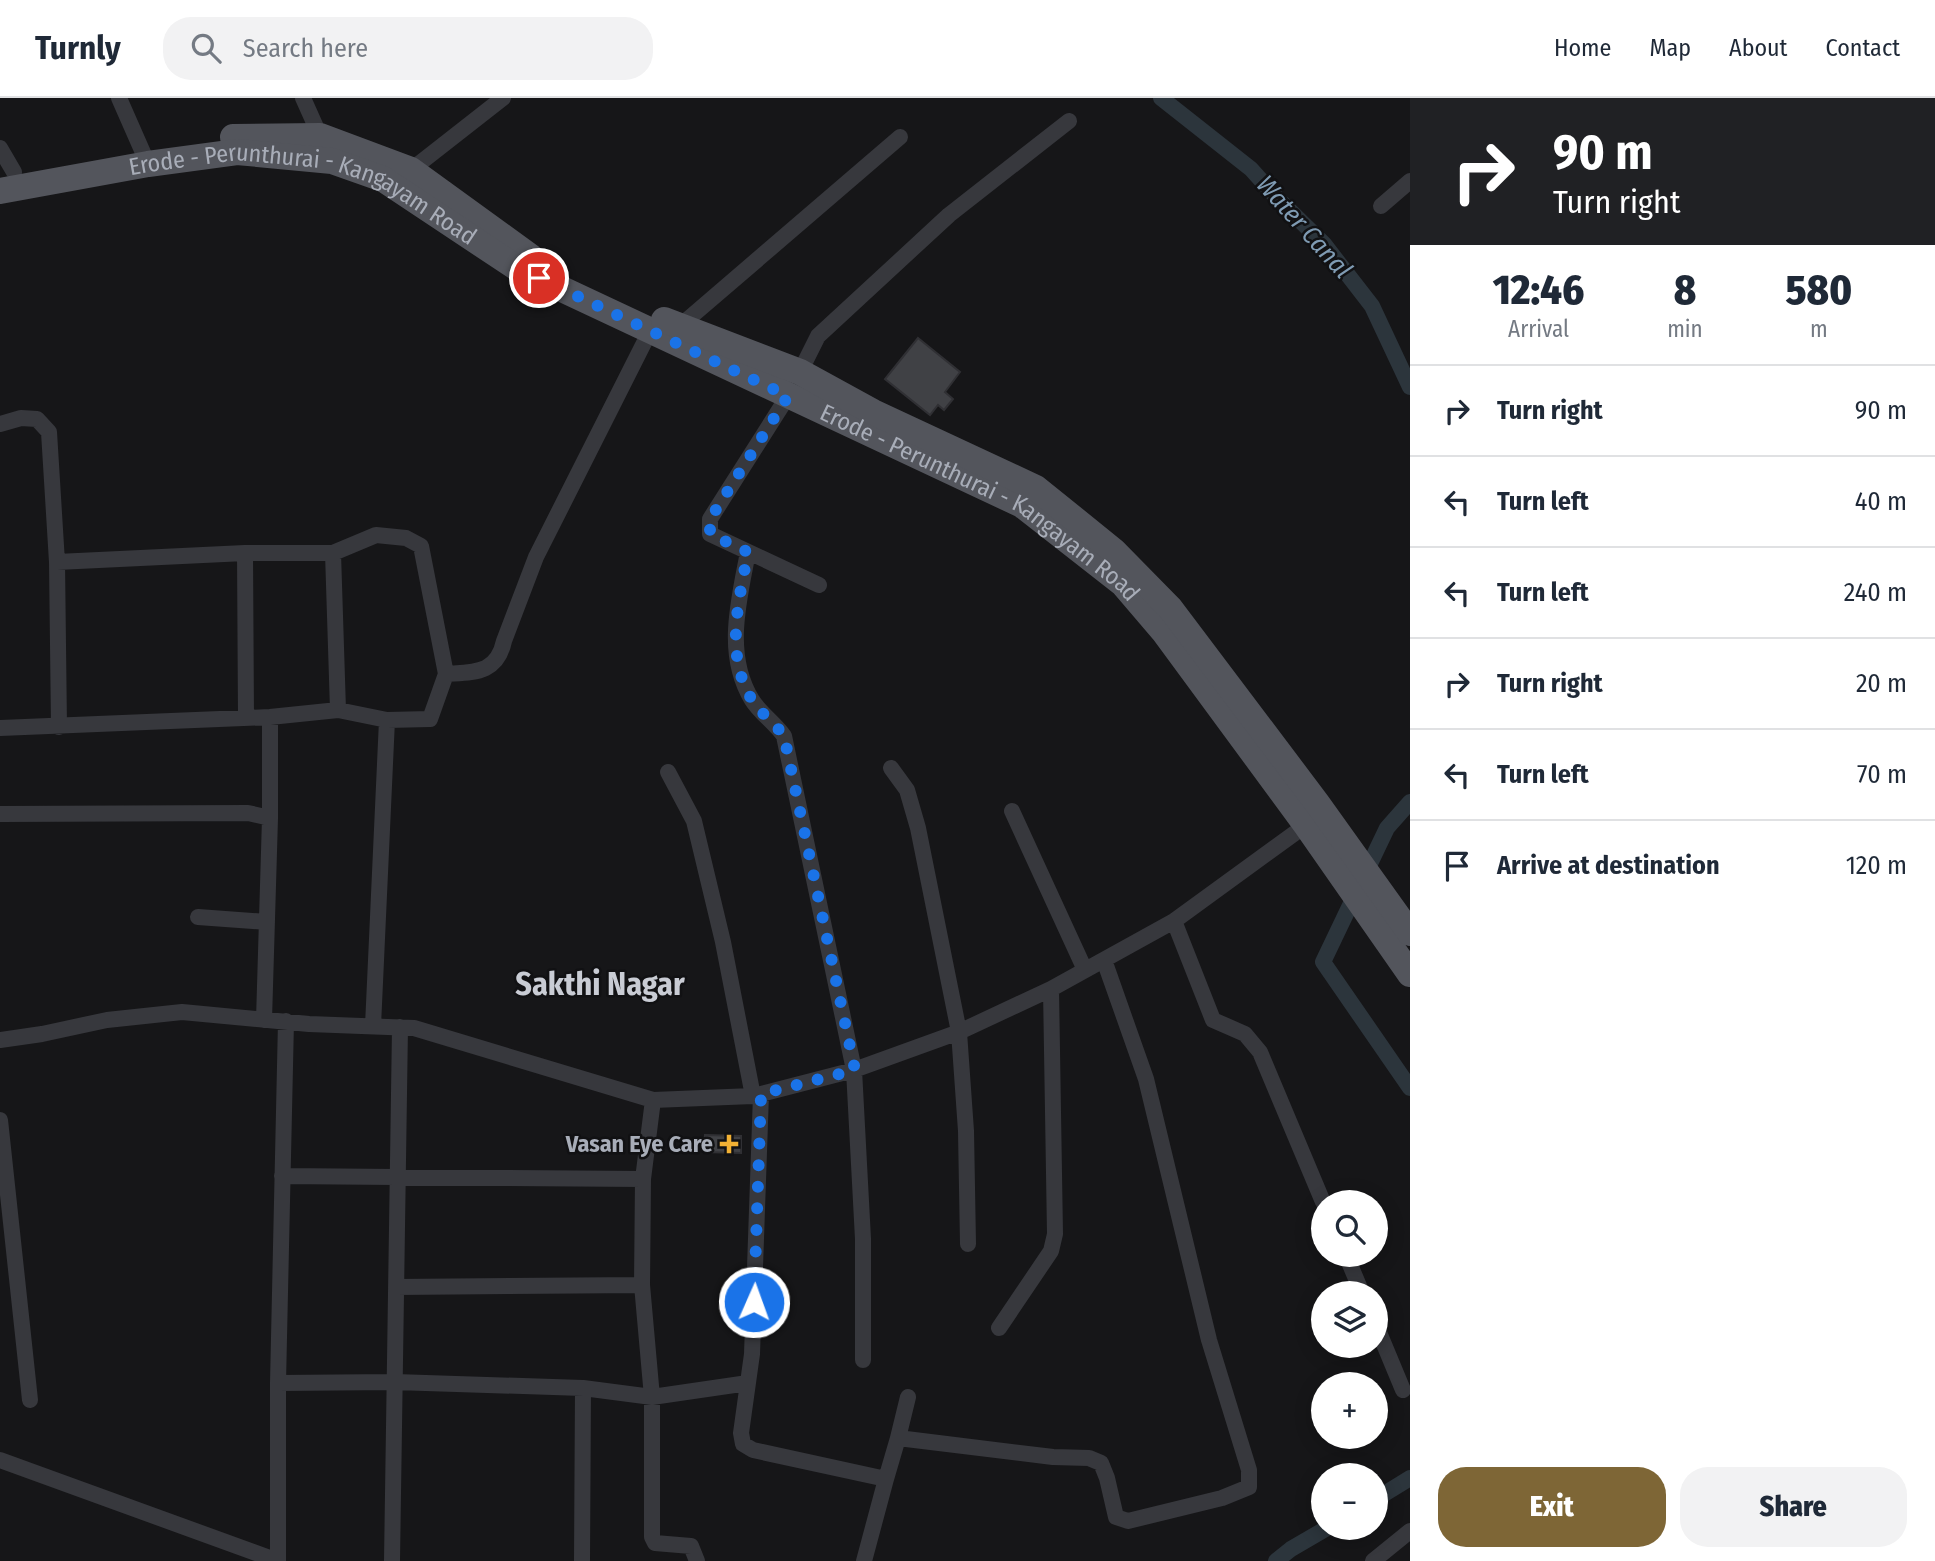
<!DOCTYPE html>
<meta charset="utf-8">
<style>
body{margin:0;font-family:"Fira Sans Condensed",sans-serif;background:#f2f2f3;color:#1f2937;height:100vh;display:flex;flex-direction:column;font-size:26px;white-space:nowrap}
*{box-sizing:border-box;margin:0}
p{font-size:23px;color:#747a83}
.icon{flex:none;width:38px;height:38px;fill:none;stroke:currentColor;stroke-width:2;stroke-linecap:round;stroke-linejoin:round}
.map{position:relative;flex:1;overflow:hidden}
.details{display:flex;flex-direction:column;background:#fff;width:525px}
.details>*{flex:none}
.hud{background:#202124;color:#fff;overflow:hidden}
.fabs{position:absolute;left:1311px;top:1092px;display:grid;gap:14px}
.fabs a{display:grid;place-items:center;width:77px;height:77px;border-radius:50%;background:#fff;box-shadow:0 4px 18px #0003;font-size:35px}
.pin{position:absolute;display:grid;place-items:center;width:60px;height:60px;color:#fff;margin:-30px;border:4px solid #fff;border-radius:50%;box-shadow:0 2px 7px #0007}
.me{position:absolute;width:77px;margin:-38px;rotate:2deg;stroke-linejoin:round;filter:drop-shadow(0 0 5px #0008)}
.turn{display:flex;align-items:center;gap:24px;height:147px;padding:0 28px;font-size:32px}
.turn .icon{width:91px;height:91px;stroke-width:2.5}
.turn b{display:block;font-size:49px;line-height:60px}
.eta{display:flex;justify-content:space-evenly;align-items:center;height:119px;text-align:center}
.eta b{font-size:42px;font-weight:800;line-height:49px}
.button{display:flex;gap:14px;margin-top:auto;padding:14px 28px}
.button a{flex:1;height:80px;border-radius:28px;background:#7e6636;color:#fff;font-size:28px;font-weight:800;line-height:80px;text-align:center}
.button a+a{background:#f2f2f3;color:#1f2937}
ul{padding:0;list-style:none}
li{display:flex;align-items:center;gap:21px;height:91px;padding:0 28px;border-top:2px solid #e0e1e3}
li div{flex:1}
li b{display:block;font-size:26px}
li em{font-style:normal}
header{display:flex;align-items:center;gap:42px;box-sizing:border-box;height:98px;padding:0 35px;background:#fff;border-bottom:2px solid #e0e1e3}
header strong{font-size:33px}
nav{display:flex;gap:38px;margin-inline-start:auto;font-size:24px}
.search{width:490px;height:63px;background:#f2f2f3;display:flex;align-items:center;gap:18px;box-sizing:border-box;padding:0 24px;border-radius:28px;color:#747a83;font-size:26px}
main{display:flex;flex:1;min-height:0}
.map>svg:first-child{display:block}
</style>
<header>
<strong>Turnly</strong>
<div class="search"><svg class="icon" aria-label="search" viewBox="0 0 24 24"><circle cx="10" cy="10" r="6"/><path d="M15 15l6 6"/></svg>Search here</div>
<nav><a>Home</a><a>Map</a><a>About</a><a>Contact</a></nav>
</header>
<main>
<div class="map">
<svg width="1410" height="1463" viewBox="0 0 1410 1463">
<rect width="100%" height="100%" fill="#161618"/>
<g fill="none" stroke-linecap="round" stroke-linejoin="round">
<path stroke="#2c353c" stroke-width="16" d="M1161,0L1251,71L1277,100L1324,146L1372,208L1410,289
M1410,704L1387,730L1323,864L1410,990
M1376,1401L1410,1380
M1276,1463L1291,1451L1327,1430"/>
</g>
<path fill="#404145" stroke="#303034" stroke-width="2" d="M918,240L960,274L945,294L953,301L944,312L938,307L930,317L885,281Z
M705,1037L741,1038V1055L704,1054Z"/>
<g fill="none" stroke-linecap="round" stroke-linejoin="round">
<path stroke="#37383d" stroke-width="16" d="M119,0L148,66
M303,0L320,38
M0,50L14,74
M411,72L503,0
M1381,108L1410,83
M680,228L900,39
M800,274L818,238L949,117L1069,23
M788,298L710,421V436L819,487
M0,326L21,320L37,321L49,334L57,464L59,629
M748,454C739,502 724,556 752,602C760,615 775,625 784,638L854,972L863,1141V1262
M245,455L246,620
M333,455L338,612
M57,464L245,455H333L376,437L406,440L421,448L446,576
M0,630L270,619L338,612L387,622
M891,670L907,692L918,730L959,934L966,1033L968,1146
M668,674L694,723L723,844L753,998
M1012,713L1085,872
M0,716L248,715L270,720
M198,819L267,824
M1174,823L1213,922L1245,936L1260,954L1323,1104
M264,922L270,720V619
M373,928L387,622L430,621L446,576C474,574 497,576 504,543L536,459L650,233
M0,942L42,936L107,922L182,914L309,926L414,930L653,1002L753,998L854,972L959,934L1051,891L1174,823L1306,727
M761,996L752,1256L741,1335L743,1346L753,1352L886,1381L864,1463
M653,1002L643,1081L642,1187L652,1299V1439L655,1445L691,1448L697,1463
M0,1022L30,1302
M282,1078L643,1081
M1346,1157L1362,1195
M396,1189L642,1187
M1376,1227L1403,1292
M999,1230L1051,1153L1055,1136L1051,891
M278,1285L395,1284L583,1290L652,1299L748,1285
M898,1340L908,1299
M0,1362L278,1463
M886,1381L898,1340L1053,1359L1089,1360L1101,1365L1107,1380L1116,1419L1128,1423L1222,1400L1249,1389V1372L1209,1242L1146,981L1104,862
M278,1463V1285L286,923
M392,1463L400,929
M582,1463L583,1290
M1373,1463L1410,1433"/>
<g stroke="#53555c" stroke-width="26">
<path d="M233,39L320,38L411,72L531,159"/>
<path id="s1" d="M0,93L148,66L237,54L332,63L383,81L517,170L1022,407L1123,486L1164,534L1306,727L1410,876"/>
<path d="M664,222L800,274L873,314L1036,390L1114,453L1170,510L1317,705L1410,835"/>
</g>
</g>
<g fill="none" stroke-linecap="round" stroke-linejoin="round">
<path stroke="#1a73e8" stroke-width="12" stroke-dasharray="0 21.6" d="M539,180L788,298L710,421V436L748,454C739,503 724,556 752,602C760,615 775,625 784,638L855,972L761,996L754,1204"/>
</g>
<path fill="#f2b134" stroke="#111113" stroke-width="2.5" d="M725.5 1035.5h7v7h7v7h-7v7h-7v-7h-7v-7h7z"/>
<g text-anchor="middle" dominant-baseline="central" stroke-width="5" stroke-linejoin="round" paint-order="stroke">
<g font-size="24" fill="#a8adb8" stroke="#111113">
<text stroke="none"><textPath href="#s1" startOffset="315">Erode - Perunthurai - Kangayam Road</textPath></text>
<text stroke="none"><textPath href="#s1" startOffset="1071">Erode - Perunthurai - Kangayam Road</textPath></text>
</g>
<g font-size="24" font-weight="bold" fill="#a8adb8" stroke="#111113" text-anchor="end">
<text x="713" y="1046">Vasan Eye Care</text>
</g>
<g font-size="26" font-style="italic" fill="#7f9bb3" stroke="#111113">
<text transform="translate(1304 129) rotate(48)">Water Canal</text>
</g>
<g font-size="32" font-weight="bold" fill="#c9ccd4" stroke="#111113">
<text x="600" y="886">Sakthi Nagar</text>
</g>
</g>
</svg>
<div class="fabs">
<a><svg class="icon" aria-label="search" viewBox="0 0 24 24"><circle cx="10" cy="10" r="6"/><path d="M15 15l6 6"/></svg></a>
<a><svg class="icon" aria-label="layers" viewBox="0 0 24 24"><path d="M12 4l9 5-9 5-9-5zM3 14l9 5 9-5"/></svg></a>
<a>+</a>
<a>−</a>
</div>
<div class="pin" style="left:539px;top:180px;background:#d93025"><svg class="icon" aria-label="arrive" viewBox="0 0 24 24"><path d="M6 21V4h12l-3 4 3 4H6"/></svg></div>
<svg class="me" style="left:754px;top:1204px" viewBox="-20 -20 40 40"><circle r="17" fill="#1a73e8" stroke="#fff" stroke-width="3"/><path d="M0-11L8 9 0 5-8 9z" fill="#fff"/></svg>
</div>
<section class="details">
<div class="hud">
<div class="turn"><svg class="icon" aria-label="right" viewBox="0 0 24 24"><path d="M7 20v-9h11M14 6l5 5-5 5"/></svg><div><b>90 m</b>Turn right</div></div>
</div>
<div class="eta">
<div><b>12:46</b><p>Arrival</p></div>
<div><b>8</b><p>min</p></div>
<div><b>580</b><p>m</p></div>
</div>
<ul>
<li><svg class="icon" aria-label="right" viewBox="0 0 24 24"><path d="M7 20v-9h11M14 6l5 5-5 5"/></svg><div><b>Turn right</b></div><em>90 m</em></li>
<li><svg class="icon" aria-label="left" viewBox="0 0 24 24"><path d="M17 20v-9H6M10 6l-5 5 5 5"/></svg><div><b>Turn left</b></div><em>40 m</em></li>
<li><svg class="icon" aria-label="left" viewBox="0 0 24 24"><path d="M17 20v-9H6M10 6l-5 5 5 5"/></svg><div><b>Turn left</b></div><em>240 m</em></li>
<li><svg class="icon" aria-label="right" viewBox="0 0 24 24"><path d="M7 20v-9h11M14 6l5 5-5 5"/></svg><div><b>Turn right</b></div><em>20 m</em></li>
<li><svg class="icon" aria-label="left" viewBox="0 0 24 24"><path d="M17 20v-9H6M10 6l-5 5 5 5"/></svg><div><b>Turn left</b></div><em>70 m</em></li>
<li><svg class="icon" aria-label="arrive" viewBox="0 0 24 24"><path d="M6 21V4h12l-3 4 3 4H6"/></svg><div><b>Arrive at destination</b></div><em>120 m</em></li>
</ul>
<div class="button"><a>Exit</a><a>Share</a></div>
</section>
</main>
